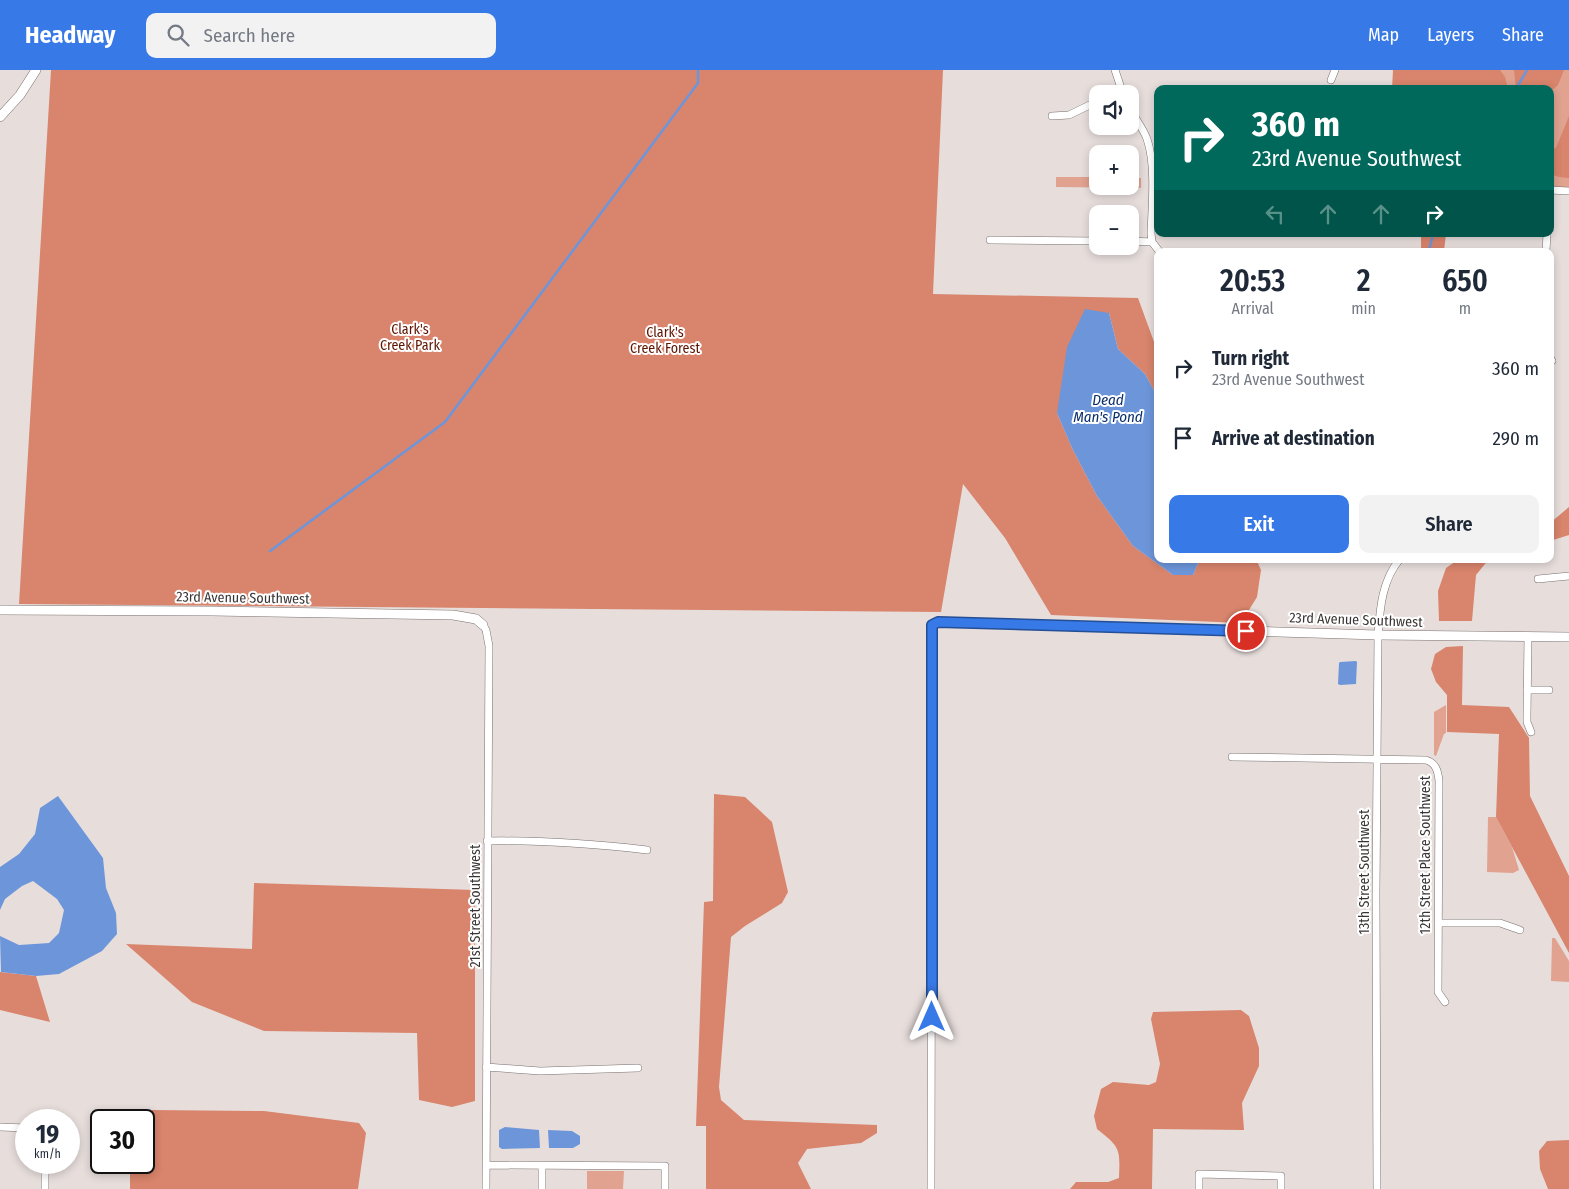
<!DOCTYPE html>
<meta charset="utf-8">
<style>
body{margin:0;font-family:"Fira Sans Condensed",sans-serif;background:#f2f2f3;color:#1f2937;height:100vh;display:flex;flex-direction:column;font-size:19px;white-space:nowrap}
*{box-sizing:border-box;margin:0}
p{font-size:16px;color:#747a83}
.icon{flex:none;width:28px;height:28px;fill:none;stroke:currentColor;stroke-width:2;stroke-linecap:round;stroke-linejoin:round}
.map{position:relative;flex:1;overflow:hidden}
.panel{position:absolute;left:1154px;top:178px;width:400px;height:315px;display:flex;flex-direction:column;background:#fff;border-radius:10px;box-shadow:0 2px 8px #0003}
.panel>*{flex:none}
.top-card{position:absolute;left:1154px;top:15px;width:400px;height:152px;border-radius:10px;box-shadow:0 2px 8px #0003;background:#00695c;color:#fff;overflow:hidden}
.buttons{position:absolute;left:1089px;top:15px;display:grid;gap:10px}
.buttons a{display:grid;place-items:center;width:50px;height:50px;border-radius:10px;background:#fff;box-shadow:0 2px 8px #0003;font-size:25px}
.speed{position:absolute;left:15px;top:1039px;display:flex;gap:10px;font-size:25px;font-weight:700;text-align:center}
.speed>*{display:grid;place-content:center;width:65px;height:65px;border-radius:50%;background:#fff;box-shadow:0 2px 8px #0003;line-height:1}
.speed small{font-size:12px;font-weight:400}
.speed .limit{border:2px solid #111;border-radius:8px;background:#fff;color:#111}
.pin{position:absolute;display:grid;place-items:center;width:42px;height:42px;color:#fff;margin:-21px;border:2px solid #fff;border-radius:50%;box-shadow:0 1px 5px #0007}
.me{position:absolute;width:55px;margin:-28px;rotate:0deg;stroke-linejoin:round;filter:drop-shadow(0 0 4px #0008)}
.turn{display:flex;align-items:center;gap:18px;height:105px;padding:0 15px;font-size:22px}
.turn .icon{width:65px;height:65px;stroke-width:2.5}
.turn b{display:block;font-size:35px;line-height:42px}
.lanes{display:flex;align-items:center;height:48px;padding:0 15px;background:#0003;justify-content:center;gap:25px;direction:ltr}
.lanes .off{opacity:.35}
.eta{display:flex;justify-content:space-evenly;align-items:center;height:85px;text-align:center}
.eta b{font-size:30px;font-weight:600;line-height:35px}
.primary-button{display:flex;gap:10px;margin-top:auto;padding:10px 15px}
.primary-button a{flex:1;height:58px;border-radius:10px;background:#3779e7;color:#fff;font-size:20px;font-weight:600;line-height:58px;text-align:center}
.primary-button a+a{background:#f2f2f3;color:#1f2937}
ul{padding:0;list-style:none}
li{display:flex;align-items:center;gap:15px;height:70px;padding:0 15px}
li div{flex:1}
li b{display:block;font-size:19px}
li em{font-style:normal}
header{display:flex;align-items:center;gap:30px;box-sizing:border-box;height:70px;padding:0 25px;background:#3779e7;color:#fff}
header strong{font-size:24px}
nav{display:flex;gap:28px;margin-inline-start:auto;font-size:18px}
.search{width:350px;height:45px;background:#f2f2f3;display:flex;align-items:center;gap:12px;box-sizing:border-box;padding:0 18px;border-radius:10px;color:#747a83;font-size:19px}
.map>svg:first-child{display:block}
</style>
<header>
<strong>Headway</strong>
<div class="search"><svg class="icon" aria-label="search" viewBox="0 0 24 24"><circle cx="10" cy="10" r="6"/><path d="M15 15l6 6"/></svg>Search here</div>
<nav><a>Map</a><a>Layers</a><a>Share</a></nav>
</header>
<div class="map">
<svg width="1569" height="1119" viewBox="0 0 1569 1119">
<rect width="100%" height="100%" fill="#e7dedc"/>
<path fill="#e1a290" d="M1393,0H1569V121L1550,120V19H1393Z
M1056,107H1097L1098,116H1130V108H1141V118L1056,117Z
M1446,635V663L1444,664L1436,686L1434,685V642Z
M1488,747H1496L1512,777L1519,800L1513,803L1487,802Z
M1552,868H1555L1569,891V912L1551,911Z
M587,1101H624L623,1119H587Z"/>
<path fill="#d9846c" d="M51,0H943L933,224L1138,228L1157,280V326L1145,304L1118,279L1109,243L1057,343L1072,378L1097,426L1133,476L1173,505H1193L1200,489H1256L1261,500L1257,527L1241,553L1051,545L1005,468L963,414L941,542L19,534Z
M1393,0H1500L1505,7L1508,19H1392Z
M1514,0H1564L1558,15L1551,21L1550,26V19H1516Z
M1569,46V108L1559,107L1550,104L1551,80L1556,78Z
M1421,164H1446L1444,181H1421Z
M1569,437V465L1550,471V453Z
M1459,489H1489L1476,505L1472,551H1439L1438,521L1446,498Z
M1463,576L1462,635L1509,637L1529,668L1530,726L1569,806V883L1496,747L1499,664L1447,662V625L1436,612L1431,599L1435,584L1446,577Z
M714,724L745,727L772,752L788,822L782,833L745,856L731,867L719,1017L721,1030L744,1050L877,1055V1063L861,1073L807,1079L798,1093L811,1119H706V1056H696L704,832L713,831Z
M254,813L475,820V1031L452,1037L419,1030L417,963L264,961L192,932L126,874L252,879Z
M0,902L36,906L50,952L0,940Z
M1241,940L1249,946L1259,978V996L1242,1033L1244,1060L1153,1059L1152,1119H1070L1076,1112H1108L1119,1108C1120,1079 1121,1078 1097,1059L1094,1046L1101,1019L1113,1012L1149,1015L1156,1012L1160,994L1151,949L1153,942Z
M152,1040L264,1041L359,1053L366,1063L358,1119H130V1093L144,1092V1053Z
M1569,1070V1119H1548L1540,1099L1539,1081L1547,1071Z"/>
<path fill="#6d96da" d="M1085,239L1109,243L1118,279L1145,304L1157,326L1158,489H1200L1193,505H1173L1133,476L1097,426L1072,378L1057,343L1067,277Z
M1356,591L1357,592L1356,614L1340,615L1338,614L1339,593L1340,592Z
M58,726L103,788L106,818L116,843L117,864L102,881L59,904L36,906L1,902L0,866L19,875L49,873L59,863L64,840L57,829L33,811L22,816L5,829L0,840V797L19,784L35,764L40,738Z
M505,1057L539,1060L540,1078L502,1079L499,1077V1060Z
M548,1060L572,1061L580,1066V1074L573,1078H549Z"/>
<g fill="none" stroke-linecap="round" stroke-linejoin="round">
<path stroke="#6d96da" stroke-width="2.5" d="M1516,19L1527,0
M1429,181L1433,164
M270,481L445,352L698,13V0"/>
<defs>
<path id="minor" d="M1115,0L1123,24
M1331,10L1335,0
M1111,24L1121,18
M1130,38C1135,49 1143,58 1147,69C1156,95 1152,136 1151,163L1152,172L1159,181
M1052,46L1069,45L1098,31
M1550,120L1569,121
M990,170L1098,171
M1130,171L1152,172
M1546,181L1547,164
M1550,287L1552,291
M1538,509L1569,506
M483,555L486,560L489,576L486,1119
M1528,566L1527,646V652L1531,662
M1527,620H1549
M1232,687L1426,690C1436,693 1438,701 1439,711L1438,922L1445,932
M487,771C541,770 594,774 647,780
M1438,853H1500L1520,860
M486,997L540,1001L638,998
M45,1050L47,1047
M0,1057L26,1058
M486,1095L665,1096V1119
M45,1119V1092
M542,1119V1095
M931,1119L932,555
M1199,1119V1104L1281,1106V1119
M1377,1119L1376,825L1378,565C1380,538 1382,510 1400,489"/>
<path id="tertiary" d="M0,47L20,25L36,0
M0,540L212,541L453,545L476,549L483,555
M932,555L938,552L1378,565L1569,567"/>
</defs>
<use href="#minor" stroke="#78706e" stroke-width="8"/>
<use href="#tertiary" stroke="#78706e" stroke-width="10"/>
<use href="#minor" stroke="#fff" stroke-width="7"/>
<use href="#tertiary" stroke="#fff" stroke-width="9"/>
</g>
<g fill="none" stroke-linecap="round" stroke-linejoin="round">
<defs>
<path id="route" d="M932,947V555L938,552L1246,561"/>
</defs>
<use href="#route" stroke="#244f96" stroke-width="12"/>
<use href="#route" stroke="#3779e7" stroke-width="9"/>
</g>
<g text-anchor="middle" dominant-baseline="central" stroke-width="4" stroke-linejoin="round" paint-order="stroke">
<g font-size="14" fill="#5f1300" stroke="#fff">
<text x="410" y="259">Clark's<tspan x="410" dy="16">Creek Park</tspan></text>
<text x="665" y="262">Clark's<tspan x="665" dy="16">Creek Forest</tspan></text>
</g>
<g font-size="14" fill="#393534" stroke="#fff">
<text transform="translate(243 528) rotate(1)">23rd Avenue Southwest</text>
<text transform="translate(1356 550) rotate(2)">23rd Avenue Southwest</text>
<text transform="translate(1425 785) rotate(-90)">12th Street Place Southwest</text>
<text transform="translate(1364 802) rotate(-90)">13th Street Southwest</text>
<text transform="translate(475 836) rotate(-90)">21st Street Southwest</text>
</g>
<g font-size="15" font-style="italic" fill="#0a2f6b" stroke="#fff">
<text x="1108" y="330">Dead<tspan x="1108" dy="17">Man's Pond</tspan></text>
</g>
</g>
</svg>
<div class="buttons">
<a><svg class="icon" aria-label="sound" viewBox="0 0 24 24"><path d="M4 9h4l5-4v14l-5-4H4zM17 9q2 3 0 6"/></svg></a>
<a>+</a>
<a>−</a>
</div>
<div class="speed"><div>19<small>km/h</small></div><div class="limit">30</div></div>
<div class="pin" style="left:1246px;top:561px;background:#d93025"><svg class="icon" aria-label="arrive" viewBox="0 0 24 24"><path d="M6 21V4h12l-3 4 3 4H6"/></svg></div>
<svg class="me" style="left:932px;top:947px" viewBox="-20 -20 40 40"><path d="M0-17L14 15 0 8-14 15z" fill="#3779e7" stroke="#fff" stroke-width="4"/></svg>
<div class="top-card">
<div class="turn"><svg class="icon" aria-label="right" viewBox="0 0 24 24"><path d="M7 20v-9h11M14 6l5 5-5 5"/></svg><div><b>360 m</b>23rd Avenue Southwest</div></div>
<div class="lanes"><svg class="icon off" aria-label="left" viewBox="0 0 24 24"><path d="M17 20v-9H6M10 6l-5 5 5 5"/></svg><svg class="icon off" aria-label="ahead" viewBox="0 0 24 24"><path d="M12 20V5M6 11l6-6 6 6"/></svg><svg class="icon off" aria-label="ahead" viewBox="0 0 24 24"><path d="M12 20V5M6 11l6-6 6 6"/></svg><svg class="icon" aria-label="right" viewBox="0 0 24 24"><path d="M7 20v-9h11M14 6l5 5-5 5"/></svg></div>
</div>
<section class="panel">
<div class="eta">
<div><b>20:53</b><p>Arrival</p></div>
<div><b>2</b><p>min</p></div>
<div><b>650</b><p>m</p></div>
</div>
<ul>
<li><svg class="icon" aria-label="right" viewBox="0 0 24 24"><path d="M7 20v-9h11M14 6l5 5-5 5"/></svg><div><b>Turn right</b><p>23rd Avenue Southwest</p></div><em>360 m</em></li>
<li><svg class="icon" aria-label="arrive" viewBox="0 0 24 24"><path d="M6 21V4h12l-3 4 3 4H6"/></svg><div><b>Arrive at destination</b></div><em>290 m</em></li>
</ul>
<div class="primary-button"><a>Exit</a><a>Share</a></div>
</section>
</div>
